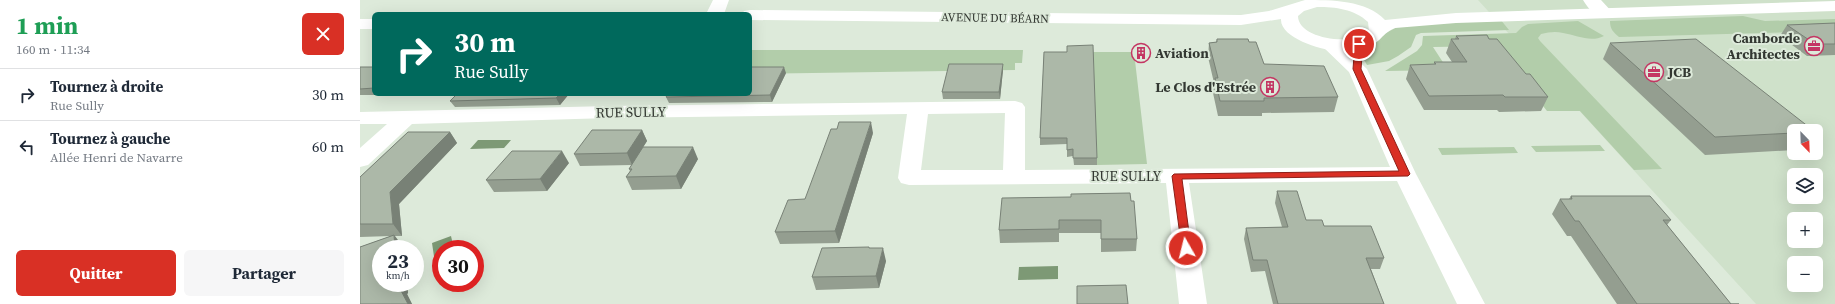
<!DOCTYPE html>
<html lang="fr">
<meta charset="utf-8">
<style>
body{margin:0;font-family:"Source Serif 4",serif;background:#f6f6f7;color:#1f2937;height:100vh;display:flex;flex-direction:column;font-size:15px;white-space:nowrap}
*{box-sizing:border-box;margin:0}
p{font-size:13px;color:#747a83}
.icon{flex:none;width:22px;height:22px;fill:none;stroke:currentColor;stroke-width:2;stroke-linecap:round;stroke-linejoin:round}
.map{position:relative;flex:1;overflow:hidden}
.panel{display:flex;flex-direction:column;background:#fff;width:360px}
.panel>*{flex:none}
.guide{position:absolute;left:12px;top:12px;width:380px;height:84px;border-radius:6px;box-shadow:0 4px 16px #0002;background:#00695c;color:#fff;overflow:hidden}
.needle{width:26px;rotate:157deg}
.fabs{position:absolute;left:1427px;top:124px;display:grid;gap:8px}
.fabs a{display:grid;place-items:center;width:36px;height:36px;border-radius:6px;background:#fff;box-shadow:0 4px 16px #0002;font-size:20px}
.speed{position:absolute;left:12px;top:240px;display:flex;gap:8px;font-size:20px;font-weight:700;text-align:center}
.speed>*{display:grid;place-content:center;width:52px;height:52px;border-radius:50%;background:#fff;box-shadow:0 4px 16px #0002;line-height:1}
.speed small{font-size:10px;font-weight:400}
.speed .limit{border:6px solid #d22;background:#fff;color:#111}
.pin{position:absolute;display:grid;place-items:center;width:34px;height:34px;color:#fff;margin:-17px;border:2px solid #fff;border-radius:50%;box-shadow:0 1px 4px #0007}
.me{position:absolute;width:44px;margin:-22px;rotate:352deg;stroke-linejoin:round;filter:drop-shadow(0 0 3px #0008)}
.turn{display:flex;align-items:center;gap:14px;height:84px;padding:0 16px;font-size:18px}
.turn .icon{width:52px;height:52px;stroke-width:2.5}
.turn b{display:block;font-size:28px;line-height:34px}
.round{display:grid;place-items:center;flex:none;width:42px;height:42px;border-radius:6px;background:#f6f6f7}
.headline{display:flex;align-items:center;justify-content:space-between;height:68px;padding:0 16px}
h1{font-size:24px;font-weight:700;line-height:30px;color:#1e9e55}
.cta{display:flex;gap:8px;margin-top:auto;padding:8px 16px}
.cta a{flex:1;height:46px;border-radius:6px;background:#d93025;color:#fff;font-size:16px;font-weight:700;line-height:46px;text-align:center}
.cta a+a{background:#f6f6f7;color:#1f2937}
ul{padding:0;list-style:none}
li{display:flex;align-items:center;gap:12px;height:52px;padding:0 16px;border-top:1px solid #e0e1e3}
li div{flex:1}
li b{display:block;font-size:15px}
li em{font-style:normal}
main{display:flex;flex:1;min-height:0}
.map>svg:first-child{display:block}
</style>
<main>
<section class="panel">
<div class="headline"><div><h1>1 min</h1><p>160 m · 11:34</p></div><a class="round" style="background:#d93025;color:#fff"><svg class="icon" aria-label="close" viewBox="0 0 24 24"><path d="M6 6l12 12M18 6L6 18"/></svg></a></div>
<ul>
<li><svg class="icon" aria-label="right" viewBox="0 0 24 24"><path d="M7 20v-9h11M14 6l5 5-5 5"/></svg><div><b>Tournez à droite</b><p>Rue Sully</p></div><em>30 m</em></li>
<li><svg class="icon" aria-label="left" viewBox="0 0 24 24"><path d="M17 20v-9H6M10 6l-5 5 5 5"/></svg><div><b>Tournez à gauche</b><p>Allée Henri de Navarre</p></div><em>60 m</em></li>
</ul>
<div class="cta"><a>Quitter</a><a>Partager</a></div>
</section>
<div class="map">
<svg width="1475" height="304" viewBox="0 0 1475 304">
<rect width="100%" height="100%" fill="#ddeada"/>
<path fill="#cfe1ca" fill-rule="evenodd" d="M1118,0H1475V304H1396ZM1434,131H1456V153H1434ZM1434,175H1456V197H1434ZM1434,219H1456V241H1434ZM1434,263H1456V285H1434Z"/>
<path fill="#b2cdaa" d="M1383,16L1405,21L1475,19V31L1259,37C1253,32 1250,29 1250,21Z
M1140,19L1149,30L1061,33L1056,35L1051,47L1038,56L1029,61L1007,65L1003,58L1002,50L1019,40L1024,34L1039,26Z
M1218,21L1244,36C1230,43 1217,35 1203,33C1196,31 1189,32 1181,34L1178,38L1180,41L1302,169L1274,170L1220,111H1187L1136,46L1073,47L1088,70L1025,71L1057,51L1062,45L1063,36L1156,33L1162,27L1168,24Z
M390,50H663L662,63H655V70L390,74Z
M733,52H774L787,164L737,165Z
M1240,145L1245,151L1176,152L1171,146Z
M1154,147L1158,153L1082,155L1078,148Z"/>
<path fill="#7d9975" d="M118,140H151L144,148L110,149Z
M91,236L94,249H81V260L75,263L72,243Z
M698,266V279L658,280L659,267Z"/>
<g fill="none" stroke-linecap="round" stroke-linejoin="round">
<path fill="#fff" fill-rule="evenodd" d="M353,0H369L364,14H346Z
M1223,0H1241L1253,13L1250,17C1238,20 1229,10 1223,0Z
M970,39L977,41L1007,69L1056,174L1125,304H1097L1037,181L829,183L847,304H819L806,183L549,185L541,183L538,178L547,114L249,118L52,124L8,165L0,167V148L27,124H0V112L249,106L655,101L662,103L665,107V170L1030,167L989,72L961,45L963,41ZM645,113L643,170H561L568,114Z"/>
<path fill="#fff" fill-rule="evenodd" d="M945,0C971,0 1007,0 1025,20L1096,13L1475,1V11L1096,23L1035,28C1022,33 1021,43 1005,48C996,51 985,52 975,51C960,49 920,38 921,19L881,25L390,20V14H382L384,11L390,10L881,15L909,11ZM957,7C976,7 994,9 1008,22L1009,31C994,47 938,39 938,16L944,11Z
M0,19H14V29H0Z"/>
</g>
<path fill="#949e90" d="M1475,23V55L1447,56L1420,36L1427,25Z
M1096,36L1129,39L1188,97L1181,111L1139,112L1137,110H1064L1046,79L1050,65H1074V62H1092L1086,53L1091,39H1095Z
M857,39L889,42L904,64L978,97L974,112L902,113V116H858L853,93L854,83L848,57L849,43L856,42Z
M1250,43L1434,131V150L1345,155L1243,59Z
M684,52L737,158V165H714L713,156L707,157V144L680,145V138Z
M0,67H14V94H30L29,95H0Z
M643,70L640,99H583L582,92Z
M426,73L412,102L309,103L306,97Z
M97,94H209L200,105L95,107L90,101Z
M282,130L287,141L283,147L338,159L321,189L272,190L266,177L270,171L269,169L272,165L220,166L214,154Z
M48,132H90L97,143L39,204L42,236H35L43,247V249H21V283H47L48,293L47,294L52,304H0V247L31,236L0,237V177Z
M513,133L479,243L420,244L415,232L445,199Z
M209,163L187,191L134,192L126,180Z
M917,191L946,220L964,226L1024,258L1020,269H1011L1024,304H913L905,271L891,272L884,239L886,228L922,227L915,203Z
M1211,196L1311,220L1307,225L1371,304H1379H1257L1211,236H1207L1192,214L1200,199H1209Z
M771,201L777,239L776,251L741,252V233H699V242L640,243L639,230Z
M510,248L526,261L519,288L456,290L452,277Z"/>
<path fill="#788176" d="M643,64V70L640,99L639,92Z
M424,67L426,73L412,102L410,95Z
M200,94H209L200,105L196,98Z
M511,122L513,133L479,243L475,231Z
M282,130L287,141L272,165L267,153Z
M90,132L97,143L39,204L42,236L33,224L30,192Z
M333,147L338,159L321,189L316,176Z
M202,151L209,163L187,191L180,179Z
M34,235L43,247V249H35Z
M523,248L526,261L519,288L516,276Z
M37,283H47L48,293L47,294L52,304H48Z"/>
<path fill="#acb8a8" stroke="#788176" d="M1475,23V44H1455L1427,25Z
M1127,35L1129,39H1137L1166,74H1170L1188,97H1145L1143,95L1069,96L1050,65L1076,64L1074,62H1107L1091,39H1099L1096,36Z
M857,39H888L889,42H896L904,64L964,66L978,97L904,98V101H860L855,78H858L849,43L857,42Z
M1336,39L1454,131H1434V133L1355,137L1250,43Z
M733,45L737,158H713V149L707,150V138H680L684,52H707V46Z
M589,64H643L639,92H582Z
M0,67H14V88L0,89Z
M390,67H424L410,95L306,97L308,94H390Z
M97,94H200L196,98L90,101Z
M479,122H511L475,231L415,232L428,200L445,199L471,129H477Z
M232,130H282L267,153L214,154Z
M48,132H90L30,192L33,224H0V177Z
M283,147H333L316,176L266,177L272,169H269Z
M152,151H202L180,179L126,180Z
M917,191H937L946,220H962L964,226H1011L1024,258H1006L1024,304H918L907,260H893L886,228L928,227Z
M770,193L771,201H774L777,239H741V220H699V229L639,230L642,198L711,197V194Z
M1211,196H1290L1311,220H1303L1371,304H1379H1277L1219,221H1215L1200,199H1212Z
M34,235L35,249H21V283H37L48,304H0V247Z
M509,247V248H523L516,276L452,277L462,248Z
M766,285L768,304H717V286Z"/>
<path fill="#d93025" stroke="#8d1f18" d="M999,42L1003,44L1001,69L1050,174L1048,176L822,179L831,248L826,251L822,250L812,176L814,174L1039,171L993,69L995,44Z"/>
<defs>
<symbol id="office-ring" viewBox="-11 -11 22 22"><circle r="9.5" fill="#ddeada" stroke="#c43663" stroke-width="1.5"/><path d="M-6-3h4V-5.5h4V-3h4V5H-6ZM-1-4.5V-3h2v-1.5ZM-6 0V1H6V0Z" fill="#c43663"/></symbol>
<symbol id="building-ring" viewBox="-11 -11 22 22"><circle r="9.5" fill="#ddeada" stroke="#c43663" stroke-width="1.5"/><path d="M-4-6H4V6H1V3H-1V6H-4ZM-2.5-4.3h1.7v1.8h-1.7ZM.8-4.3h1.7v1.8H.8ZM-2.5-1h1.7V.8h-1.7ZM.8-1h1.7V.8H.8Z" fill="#c43663"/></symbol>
</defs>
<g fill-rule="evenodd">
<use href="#office-ring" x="1443" y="35" width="22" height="22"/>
<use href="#building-ring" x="770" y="42" width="22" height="22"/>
<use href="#office-ring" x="1283" y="61" width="22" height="22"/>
<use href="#building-ring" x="899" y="76" width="22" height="22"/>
</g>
<g text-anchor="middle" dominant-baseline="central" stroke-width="4" stroke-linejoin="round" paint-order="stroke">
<g font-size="12" fill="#333832" stroke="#ddeada">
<text transform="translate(635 18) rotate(1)">AVENUE DU BÉARN</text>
</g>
<g font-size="14" font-weight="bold" fill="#333832" stroke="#ddeada" text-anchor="end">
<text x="1440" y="38">Camborde<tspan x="1440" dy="16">Architectes</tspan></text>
<text x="795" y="53" text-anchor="start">Aviation</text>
<text x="1308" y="72" text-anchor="start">JCB</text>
<text x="896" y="87">Le Clos d'Estrée</text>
</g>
<g font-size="14" fill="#333832" stroke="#ddeada">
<text transform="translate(271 112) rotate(-1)">RUE SULLY</text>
<text x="766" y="176">RUE SULLY</text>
</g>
</g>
</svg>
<div class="fabs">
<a><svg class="needle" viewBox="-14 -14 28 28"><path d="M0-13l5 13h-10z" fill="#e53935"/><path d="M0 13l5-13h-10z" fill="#747a83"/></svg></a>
<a><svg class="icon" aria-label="layers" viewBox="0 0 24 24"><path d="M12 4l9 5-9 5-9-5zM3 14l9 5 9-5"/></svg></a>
<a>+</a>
<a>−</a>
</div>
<div class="speed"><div>23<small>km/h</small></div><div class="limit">30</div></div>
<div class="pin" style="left:999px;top:44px;background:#d93025"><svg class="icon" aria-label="arrive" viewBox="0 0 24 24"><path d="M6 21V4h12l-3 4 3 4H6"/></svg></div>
<svg class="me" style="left:826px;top:248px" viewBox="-20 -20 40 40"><circle r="17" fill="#d93025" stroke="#fff" stroke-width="3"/><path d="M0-11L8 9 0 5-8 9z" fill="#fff"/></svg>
<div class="guide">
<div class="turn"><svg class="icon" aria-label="right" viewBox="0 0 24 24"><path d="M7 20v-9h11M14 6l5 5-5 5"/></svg><div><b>30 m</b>Rue Sully</div></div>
</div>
</div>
</main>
